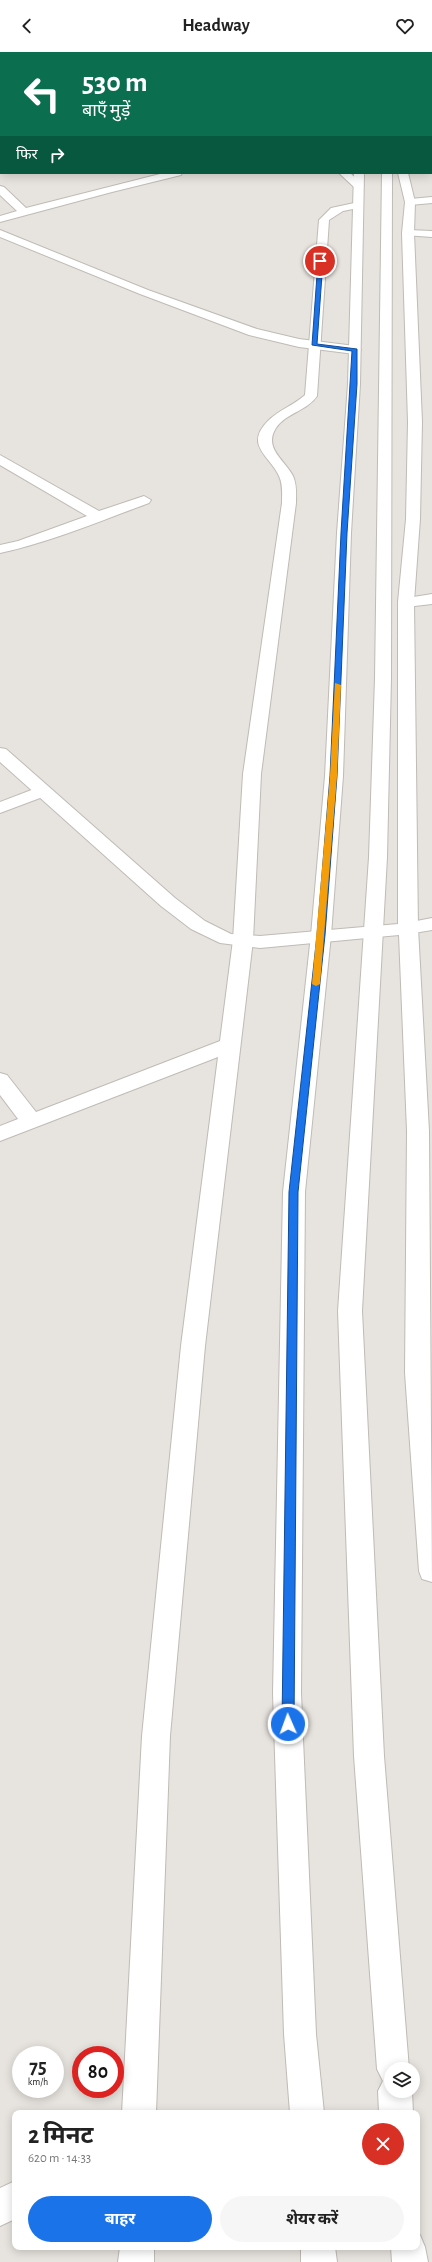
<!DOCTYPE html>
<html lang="hi">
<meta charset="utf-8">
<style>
body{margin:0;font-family:"Alegreya Sans","Noto Sans Devanagari",sans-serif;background:#f6f6f6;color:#222;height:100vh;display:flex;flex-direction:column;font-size:15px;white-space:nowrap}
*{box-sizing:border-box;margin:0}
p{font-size:13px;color:#767676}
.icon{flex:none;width:22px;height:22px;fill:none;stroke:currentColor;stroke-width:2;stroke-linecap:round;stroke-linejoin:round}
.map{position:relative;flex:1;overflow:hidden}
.drawer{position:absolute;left:12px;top:2058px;width:408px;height:140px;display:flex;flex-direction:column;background:#fff;border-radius:8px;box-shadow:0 2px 10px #0003}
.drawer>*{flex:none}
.guide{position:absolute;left:0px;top:0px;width:432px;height:122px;box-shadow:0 2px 10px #0003;background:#0b6e4f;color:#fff;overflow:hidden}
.controls{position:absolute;left:384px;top:2010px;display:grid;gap:8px}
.controls a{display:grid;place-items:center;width:36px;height:36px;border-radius:50%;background:#fff;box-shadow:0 2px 10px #0003;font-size:20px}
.speed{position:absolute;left:12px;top:1994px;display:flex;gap:8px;font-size:20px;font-weight:700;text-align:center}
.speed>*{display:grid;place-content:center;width:52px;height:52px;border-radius:50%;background:#fff;box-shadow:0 2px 10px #0003;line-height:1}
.speed small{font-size:10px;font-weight:400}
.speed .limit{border:6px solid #d22;background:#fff;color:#111}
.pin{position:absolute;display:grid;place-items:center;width:34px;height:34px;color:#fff;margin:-17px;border:2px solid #fff;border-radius:50%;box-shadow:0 1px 4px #0007}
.me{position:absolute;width:44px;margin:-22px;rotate:358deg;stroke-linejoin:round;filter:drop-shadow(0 0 3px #0008)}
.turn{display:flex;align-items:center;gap:14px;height:84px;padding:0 16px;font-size:18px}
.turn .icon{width:52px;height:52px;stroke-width:2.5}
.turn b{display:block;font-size:28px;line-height:34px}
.then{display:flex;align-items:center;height:38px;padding:0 16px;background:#0003;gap:8px;font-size:15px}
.round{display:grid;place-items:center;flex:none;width:42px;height:42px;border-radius:21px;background:#f6f6f6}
.overview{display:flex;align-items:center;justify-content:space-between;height:68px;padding:0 16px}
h1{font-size:24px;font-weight:700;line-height:30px}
.primary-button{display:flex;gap:8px;margin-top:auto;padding:8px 16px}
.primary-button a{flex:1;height:46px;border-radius:24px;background:#1a73e8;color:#fff;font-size:16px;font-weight:700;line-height:46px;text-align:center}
.primary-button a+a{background:#f6f6f6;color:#222}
header{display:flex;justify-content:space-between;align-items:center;height:52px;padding:0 16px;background:#fff;font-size:18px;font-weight:700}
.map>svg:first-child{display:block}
</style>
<header><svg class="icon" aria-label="back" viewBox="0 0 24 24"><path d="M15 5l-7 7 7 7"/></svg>Headway<svg class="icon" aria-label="heart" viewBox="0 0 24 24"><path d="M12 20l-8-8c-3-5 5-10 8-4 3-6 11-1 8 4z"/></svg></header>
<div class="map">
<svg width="432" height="2210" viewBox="0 0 432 2210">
<rect width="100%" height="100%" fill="#e7e3de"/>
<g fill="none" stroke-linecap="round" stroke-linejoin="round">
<defs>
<path id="minor" d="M18,0H28V1H18Z
M125,0H135V1H125Z
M431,72H432V78H431Z
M164,121H182L181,123L112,140L0,170V164L17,159L0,143V134L4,135L26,156Z
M432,145V151L410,153L405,150L410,147Z
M359,150L363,151V155L343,159L329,168L317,344C307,359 286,361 276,376C263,396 285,408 293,424C297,433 296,442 296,451L261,722L253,888L205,1294L170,1684L156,2061H122L142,1684L181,1294L218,1005L0,1089V1074L18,1067L0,1043V1021L7,1023L36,1060L220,989L233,888L243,722L282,451C282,442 283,432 279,424C270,404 243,393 269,368C279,358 294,353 305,343L319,168L331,156Z
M408,178L432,179V185L404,183L402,181L404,179Z
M0,403L99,459L144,444L151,448L149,451C100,469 51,490 0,501V493L18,489L87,464L0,413Z
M432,542V552L406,555L401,553L398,550L401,547Z
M42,734L48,735L51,739L48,743L0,761V750Z
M432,866V878L408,882L401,880L398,876L401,872Z
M15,2129V2167L0,2174V2136Z
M120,2195H154V2210H118Z"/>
<path id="tertiary" d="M342,0H350V1H342Z
M418,0H426V1H418Z
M339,121H350L364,134L359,137L355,136Z
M398,121H408L415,150L414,181L422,370L420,467L414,550L418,876L429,1079L432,1530L422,1527L419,1519L405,1321L407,1079L399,883L260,896L220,891L191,877L161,854L0,710V696L6,697L175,846L205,869L231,882L260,884L398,872V550L406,467L408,370L402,181L405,150Z
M0,178L148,238L257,277L299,287L355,294L361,298L355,302L299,295L249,283L140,242L0,185Z"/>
<path id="trunk" d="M387,0H395V1H387Z
M354,121H364L360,332L351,481L343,724L331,883L305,1140L301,1641L316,1982L324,2061H290L284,1982L273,1641L283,1140L311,883L325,724L337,481L348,332Z
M382,121H392L391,626L387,805L362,1259L384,1704L409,2017H391V2039H412L413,2061H379L378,2039L383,2029L377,2017L354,1704L338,1259L369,805L375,626Z
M417,2181L420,2183L425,2195L428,2210H392L391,2195H417Z
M301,2195H335L337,2210H301Z"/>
</defs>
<use href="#minor" stroke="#bfbbb6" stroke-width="2"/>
<use href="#tertiary" stroke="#bfbbb6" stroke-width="2"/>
<use href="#trunk" stroke="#bfbbb6" stroke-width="2"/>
<use href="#minor" fill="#fff" fill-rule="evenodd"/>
<use href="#tertiary" fill="#fff" fill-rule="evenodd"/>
<use href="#trunk" fill="#fff" fill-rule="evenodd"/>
</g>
<path fill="#1a73e8" stroke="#114b97" d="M320,208L323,209L317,292L357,297V332L347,481L337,724L325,883L298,1140L294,1672L292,1676L288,1677L284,1676L282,1672L289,1140L317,883L330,724L341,481L352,299L312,293L318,209Z"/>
<path fill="#f59e0b" d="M335,631L341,633L337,724L320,932L316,934L312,932L330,724Z"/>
</svg>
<div class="controls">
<a><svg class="icon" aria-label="layers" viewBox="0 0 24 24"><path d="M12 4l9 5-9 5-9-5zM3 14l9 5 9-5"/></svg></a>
</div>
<div class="speed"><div>75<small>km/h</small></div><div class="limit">80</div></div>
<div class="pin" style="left:320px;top:209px;background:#d93025"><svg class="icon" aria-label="arrive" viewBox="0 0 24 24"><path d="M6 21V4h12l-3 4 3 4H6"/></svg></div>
<svg class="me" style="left:288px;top:1672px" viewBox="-20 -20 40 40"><circle r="17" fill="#1a73e8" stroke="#fff" stroke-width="3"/><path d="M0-11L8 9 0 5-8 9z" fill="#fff"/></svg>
<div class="guide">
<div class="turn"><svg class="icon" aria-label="left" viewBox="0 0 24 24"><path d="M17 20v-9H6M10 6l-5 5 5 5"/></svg><div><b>530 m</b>बाएँ मुड़ें</div></div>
<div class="then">फिर<svg class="icon" aria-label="right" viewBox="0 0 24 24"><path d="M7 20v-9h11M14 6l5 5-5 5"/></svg></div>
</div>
<section class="drawer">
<div class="overview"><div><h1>2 मिनट</h1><p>620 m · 14:33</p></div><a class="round" style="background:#d93025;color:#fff"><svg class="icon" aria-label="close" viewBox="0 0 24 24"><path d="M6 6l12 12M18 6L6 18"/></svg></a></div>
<div class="primary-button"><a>बाहर</a><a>शेयर करें</a></div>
</section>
</div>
